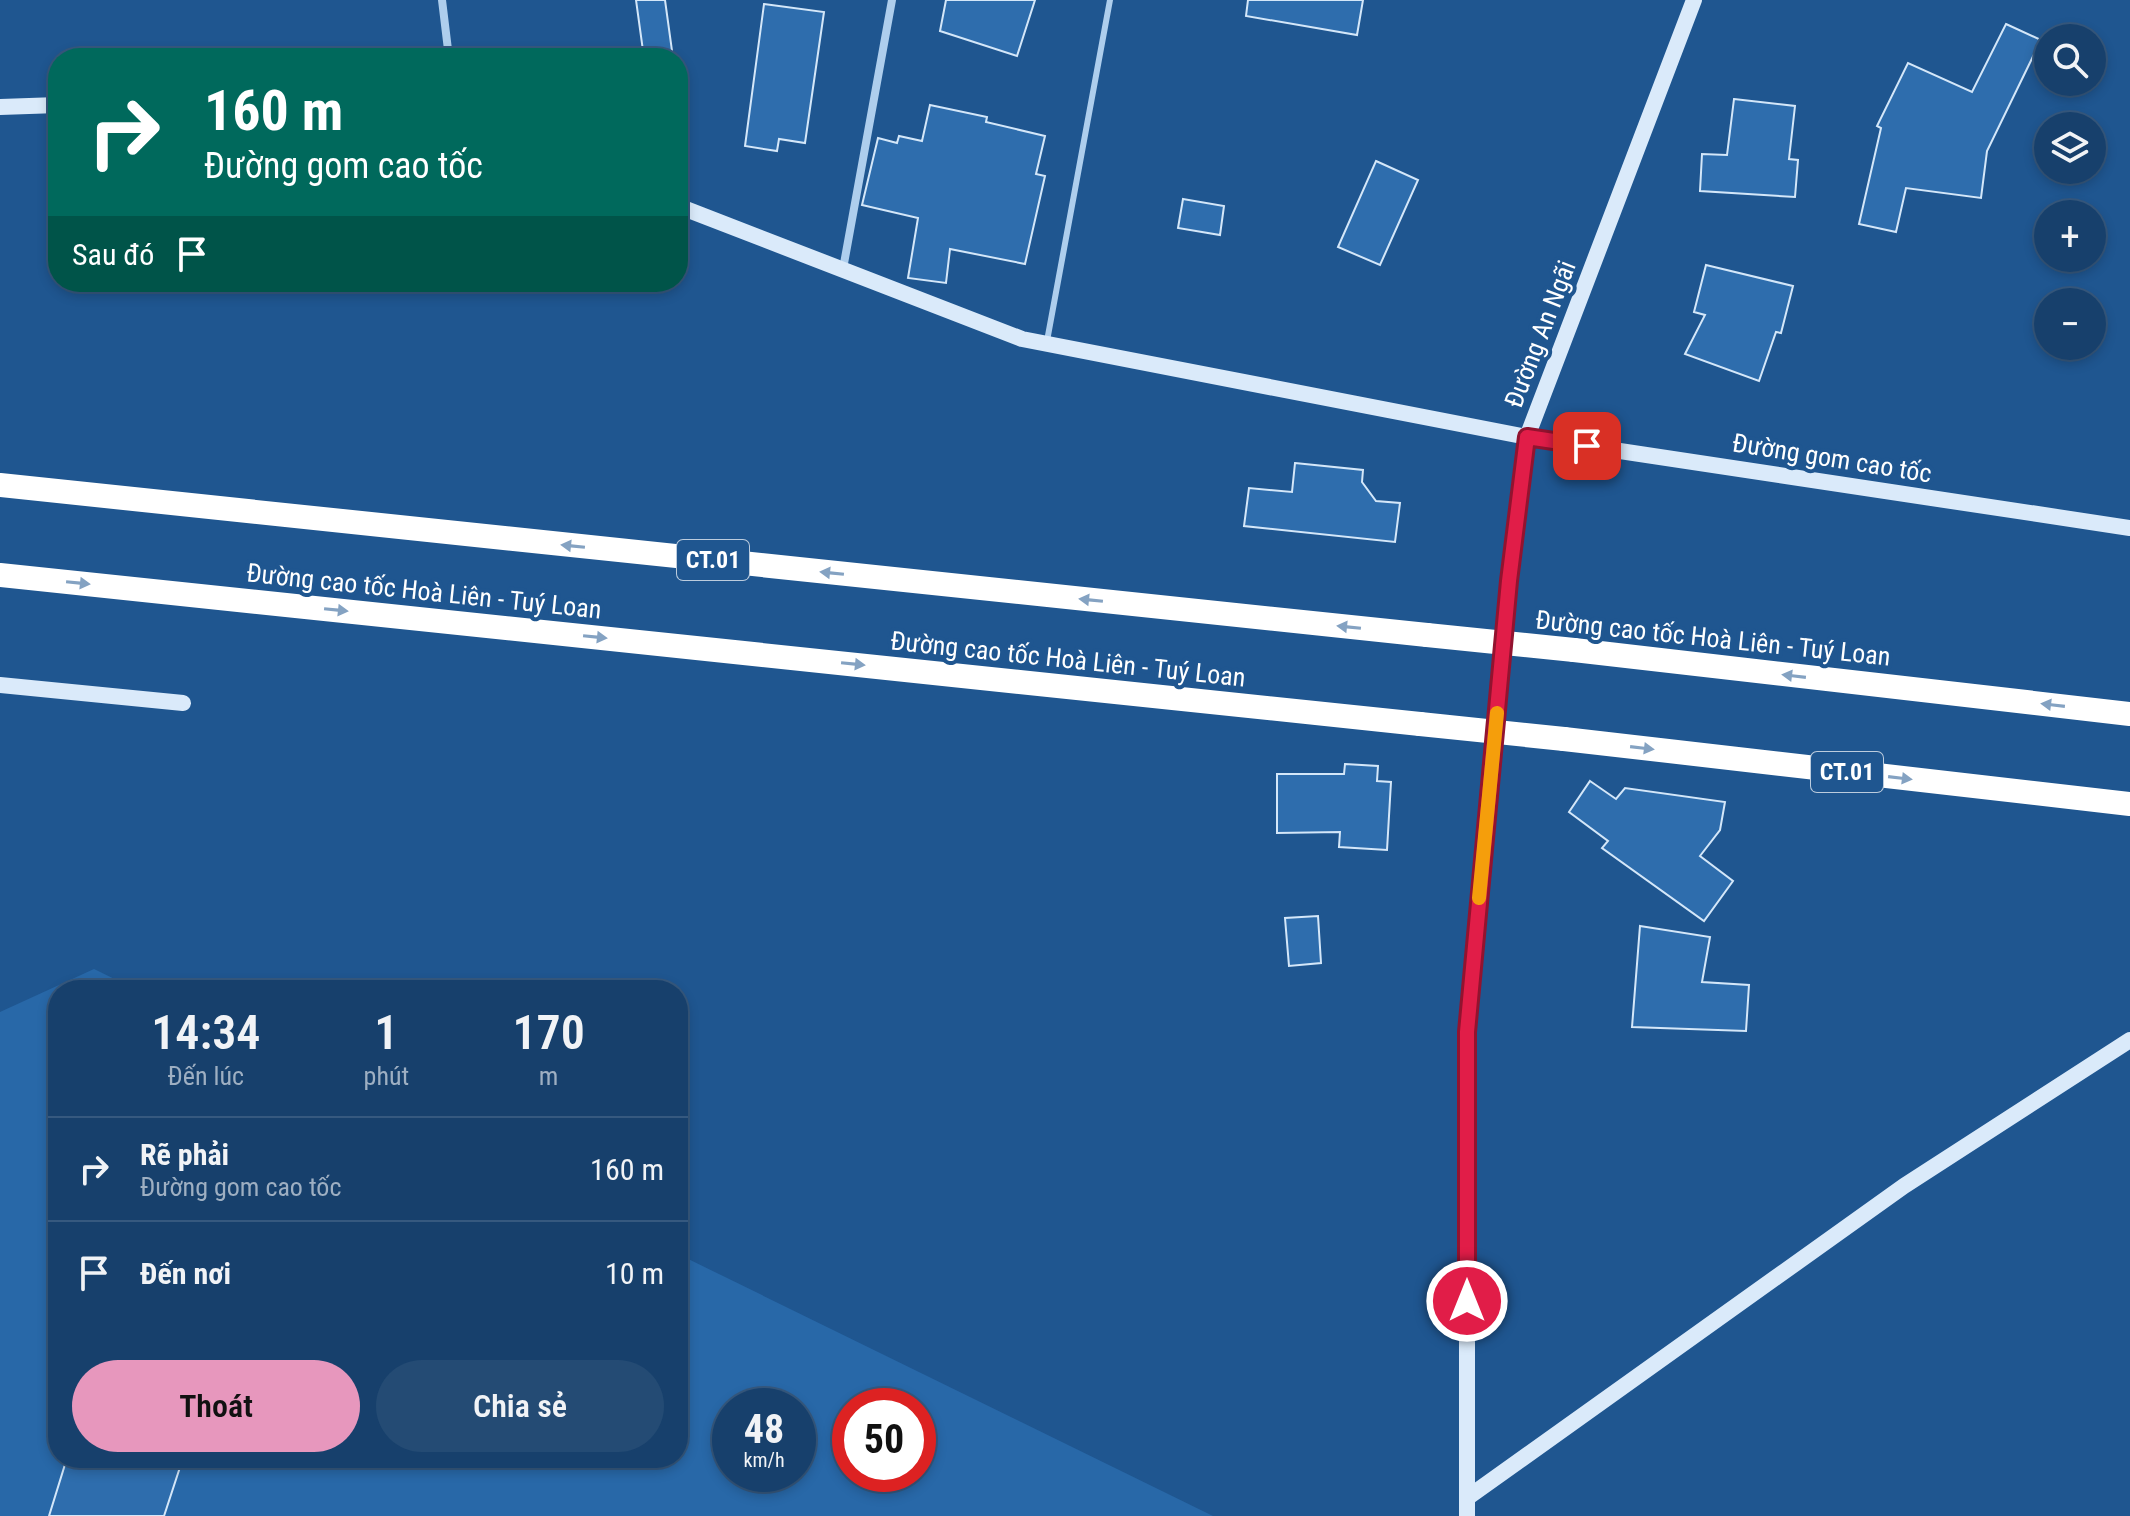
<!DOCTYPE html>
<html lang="vi">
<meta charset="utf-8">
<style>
body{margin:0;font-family:"Roboto Condensed",sans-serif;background:#244b74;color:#f1f3f6;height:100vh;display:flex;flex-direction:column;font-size:30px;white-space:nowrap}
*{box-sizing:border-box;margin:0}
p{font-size:26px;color:#9eafc2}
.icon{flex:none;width:44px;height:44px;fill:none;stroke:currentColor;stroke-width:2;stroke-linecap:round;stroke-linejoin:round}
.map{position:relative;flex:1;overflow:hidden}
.panel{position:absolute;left:48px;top:980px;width:640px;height:488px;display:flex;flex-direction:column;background:#17406c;border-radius:32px;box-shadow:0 4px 12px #0003,0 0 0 2px #36597f}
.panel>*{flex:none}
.banner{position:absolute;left:48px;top:48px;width:640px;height:244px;border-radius:32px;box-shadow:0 4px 12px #0003,0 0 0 2px #36597f;background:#00695c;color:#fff;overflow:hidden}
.controls{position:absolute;left:2034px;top:24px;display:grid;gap:16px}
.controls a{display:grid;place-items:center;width:72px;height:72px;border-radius:50%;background:#17406c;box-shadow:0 4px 12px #0003,0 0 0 2px #36597f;font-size:40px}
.speed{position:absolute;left:712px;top:1388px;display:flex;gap:16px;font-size:40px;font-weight:700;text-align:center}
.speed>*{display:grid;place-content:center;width:104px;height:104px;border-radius:50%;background:#17406c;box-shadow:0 4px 12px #0003,0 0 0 2px #36597f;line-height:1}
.speed small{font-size:20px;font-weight:400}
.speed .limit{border:12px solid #d22;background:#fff;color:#111}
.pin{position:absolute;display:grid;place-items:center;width:68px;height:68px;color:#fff;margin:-34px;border-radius:16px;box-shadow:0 4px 12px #0006}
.me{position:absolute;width:88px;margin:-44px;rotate:0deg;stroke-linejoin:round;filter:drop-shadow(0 0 6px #0008)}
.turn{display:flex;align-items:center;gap:28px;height:168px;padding:0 24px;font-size:36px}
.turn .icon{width:104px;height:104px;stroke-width:2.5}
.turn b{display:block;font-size:56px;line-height:68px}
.then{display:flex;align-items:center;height:76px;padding:0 24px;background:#0003;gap:16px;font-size:30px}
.eta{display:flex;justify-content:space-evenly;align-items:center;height:136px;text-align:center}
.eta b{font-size:48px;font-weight:600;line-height:56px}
.cta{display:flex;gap:16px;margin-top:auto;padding:16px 24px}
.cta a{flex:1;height:92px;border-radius:48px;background:#e797bd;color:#111;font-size:32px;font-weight:600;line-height:92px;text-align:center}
.cta a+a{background:#244b74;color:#f1f3f6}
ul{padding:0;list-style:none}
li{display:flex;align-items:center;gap:24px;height:104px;padding:0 24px;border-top:2px solid #36597f}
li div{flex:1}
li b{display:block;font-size:30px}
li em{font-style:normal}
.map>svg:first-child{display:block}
</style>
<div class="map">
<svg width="2130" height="1516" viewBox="0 0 2130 1516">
<rect width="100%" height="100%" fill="#1f5690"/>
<path fill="#2868a8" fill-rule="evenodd" d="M94,969L137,990H58V1458H678V1254L1213,1516H0V1012ZM730,1406H798V1474H730ZM850,1406H918V1474H850Z"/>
<path fill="#2e6dad" stroke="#d4e7f9" stroke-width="2" d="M636,0H665L673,58H644Z
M946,0H1035L1017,56L940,31Z
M1248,0H1363L1357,35L1246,16Z
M764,4L824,12L805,143L779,139L777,151L745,146Z
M2006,24L2041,40L1987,151L1981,198L1906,188L1896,232L1859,224L1881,128L1877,126L1908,63L1972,92Z
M1734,99L1795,106L1789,159L1798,160L1795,197L1700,191L1702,154L1727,155Z
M930,105L987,117L986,122L1045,136L1036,174L1045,176L1025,264L950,249L946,283L908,278L918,218L862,205L878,138L897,143L899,136L922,141Z
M1376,161L1418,180L1380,265L1338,247Z
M1183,199L1224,206L1220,235L1178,228Z
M1706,265L1793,286L1781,333L1776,332L1759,381L1685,354L1705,315L1694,312Z
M1295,463L1363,470L1362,482L1376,501L1400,503L1395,542L1244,526L1249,488L1292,492Z
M1345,764L1378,766L1377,781L1391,782L1387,850L1339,847L1340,832L1277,833V774H1344Z
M1590,781L1616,799L1625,788L1725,802L1720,830L1700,856L1733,881L1704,921L1602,848L1608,841L1569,812Z
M1318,916L1321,963L1289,966L1285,918Z
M1640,926L1710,937L1702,982L1749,985L1746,1031L1632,1027Z
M67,1458H183L164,1516H49Z"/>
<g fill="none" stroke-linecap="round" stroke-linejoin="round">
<path stroke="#aeceed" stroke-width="6" d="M1047,341L1110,0"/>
<path stroke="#aeceed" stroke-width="8" d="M442,0L449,58
M843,269L892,0"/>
<path stroke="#daeafa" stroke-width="16" d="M0,107L58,105
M678,206L1022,339L1527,437L2130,528
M0,685L183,703
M1467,1498L1904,1186L2130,1040
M1467,1516V1032L1509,581L1527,437L1694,0"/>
<path stroke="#fff" stroke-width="24" d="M0,485L1427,635
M0,575L1420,724
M1574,650L2130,714
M1564,739L2130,804"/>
<path stroke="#fff" stroke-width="24" d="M1427,635L1574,650
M1420,724L1564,739"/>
</g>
<defs><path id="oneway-solid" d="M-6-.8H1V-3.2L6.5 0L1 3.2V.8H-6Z" transform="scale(2)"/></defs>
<g fill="#84a2c2">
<use href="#oneway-solid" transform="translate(573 546) rotate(-174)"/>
<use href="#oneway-solid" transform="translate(832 573) rotate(-174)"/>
<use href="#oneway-solid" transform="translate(78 583) rotate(6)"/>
<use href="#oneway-solid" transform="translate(1091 600) rotate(-174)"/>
<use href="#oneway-solid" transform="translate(336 610) rotate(6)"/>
<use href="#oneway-solid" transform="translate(1349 627) rotate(-174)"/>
<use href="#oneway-solid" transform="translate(595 637) rotate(6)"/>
<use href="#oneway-solid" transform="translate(853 664) rotate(6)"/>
<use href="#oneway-solid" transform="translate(1794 676) rotate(-173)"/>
<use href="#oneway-solid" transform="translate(2053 705) rotate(-173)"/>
<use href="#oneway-solid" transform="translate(1642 748) rotate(7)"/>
<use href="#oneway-solid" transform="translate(1900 778) rotate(7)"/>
</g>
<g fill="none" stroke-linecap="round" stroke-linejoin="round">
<defs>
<path id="route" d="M1467,1301V1032L1509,581L1527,437L1587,446"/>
</defs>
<use href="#route" stroke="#92132f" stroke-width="20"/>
<use href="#route" stroke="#e11d48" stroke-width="14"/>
<path stroke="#f59e0b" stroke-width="14" d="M1479,898L1497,713"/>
</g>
<g text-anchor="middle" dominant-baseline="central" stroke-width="8" stroke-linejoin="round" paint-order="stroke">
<g fill="#1f5690" stroke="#bcccde" stroke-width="2">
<rect x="677" y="540" width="72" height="40" rx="6"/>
<rect x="1811" y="752" width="72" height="40" rx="6"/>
</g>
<g font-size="24" font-weight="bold" fill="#fff">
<text x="713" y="560">CT.01</text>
<text x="1847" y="772">CT.01</text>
</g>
<g font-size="26" fill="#fff" stroke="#1f5690">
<text transform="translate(1540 334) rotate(-69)">Đường An Ngãi</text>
<text transform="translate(1832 458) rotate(9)">Đường gom cao tốc</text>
<text transform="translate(424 591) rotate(6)">Đường cao tốc Hoà Liên - Tuý Loan</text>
<text transform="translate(1713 638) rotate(6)">Đường cao tốc Hoà Liên - Tuý Loan</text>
<text transform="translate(1068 659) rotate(6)">Đường cao tốc Hoà Liên - Tuý Loan</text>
</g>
</g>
</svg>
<div class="controls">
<a><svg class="icon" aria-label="search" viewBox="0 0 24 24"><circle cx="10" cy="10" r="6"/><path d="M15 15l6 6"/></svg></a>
<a><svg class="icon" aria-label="layers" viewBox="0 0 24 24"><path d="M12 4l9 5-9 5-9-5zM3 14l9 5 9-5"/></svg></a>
<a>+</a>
<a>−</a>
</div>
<div class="speed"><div>48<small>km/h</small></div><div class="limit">50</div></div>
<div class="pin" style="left:1587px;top:446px;background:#d93025"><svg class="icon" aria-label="arrive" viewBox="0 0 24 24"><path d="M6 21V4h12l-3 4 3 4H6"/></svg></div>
<svg class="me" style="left:1467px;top:1301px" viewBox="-20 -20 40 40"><circle r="17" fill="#e11d48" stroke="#fff" stroke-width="3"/><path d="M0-11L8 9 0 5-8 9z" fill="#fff"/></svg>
<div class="banner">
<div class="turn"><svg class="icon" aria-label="right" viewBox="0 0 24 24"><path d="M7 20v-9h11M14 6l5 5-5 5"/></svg><div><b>160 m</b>Đường gom cao tốc</div></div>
<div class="then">Sau đó<svg class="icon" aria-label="arrive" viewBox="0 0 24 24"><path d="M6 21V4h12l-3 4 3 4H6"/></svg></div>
</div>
<section class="panel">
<div class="eta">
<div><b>14:34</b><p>Đến lúc</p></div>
<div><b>1</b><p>phút</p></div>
<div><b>170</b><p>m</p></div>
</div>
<ul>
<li><svg class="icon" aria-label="right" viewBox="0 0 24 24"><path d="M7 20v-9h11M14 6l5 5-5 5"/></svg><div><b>Rẽ phải</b><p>Đường gom cao tốc</p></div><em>160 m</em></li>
<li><svg class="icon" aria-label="arrive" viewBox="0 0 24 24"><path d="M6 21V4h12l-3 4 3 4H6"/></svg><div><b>Đến nơi</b></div><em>10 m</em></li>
</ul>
<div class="cta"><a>Thoát</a><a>Chia sẻ</a></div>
</section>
</div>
